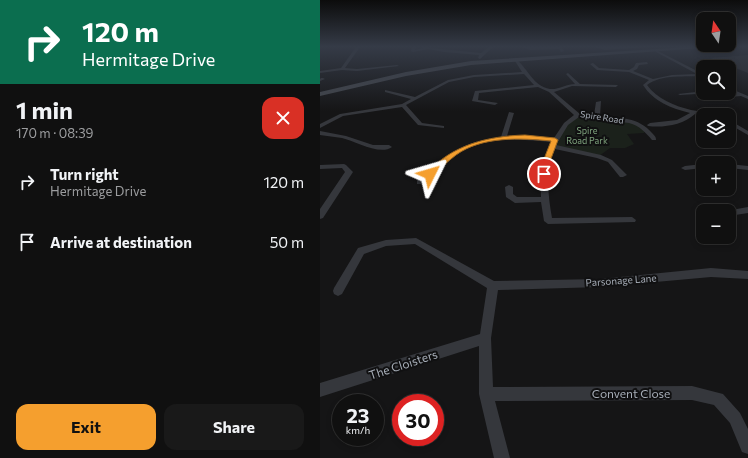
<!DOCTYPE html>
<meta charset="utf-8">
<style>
body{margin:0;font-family:Commissioner,sans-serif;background:#191919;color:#f1f3f6;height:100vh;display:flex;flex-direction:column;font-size:15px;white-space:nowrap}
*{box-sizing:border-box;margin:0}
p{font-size:13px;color:#9c9d9f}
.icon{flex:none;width:22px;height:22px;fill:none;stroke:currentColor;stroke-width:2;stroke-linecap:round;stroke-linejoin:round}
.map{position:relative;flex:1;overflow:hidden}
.drawer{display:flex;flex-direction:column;background:#101010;width:320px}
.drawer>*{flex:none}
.top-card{background:#0b6e4f;color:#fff;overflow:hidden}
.needle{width:26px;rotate:347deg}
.fabs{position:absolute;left:376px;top:12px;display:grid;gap:8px}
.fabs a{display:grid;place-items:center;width:40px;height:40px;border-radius:8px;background:#101010;box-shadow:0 2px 6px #0003,0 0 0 1px #303030;font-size:20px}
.speed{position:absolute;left:12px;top:394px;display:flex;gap:8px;font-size:20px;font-weight:700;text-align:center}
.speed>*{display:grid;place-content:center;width:52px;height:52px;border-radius:50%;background:#101010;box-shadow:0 2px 6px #0003,0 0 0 1px #303030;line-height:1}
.speed small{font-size:10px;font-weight:400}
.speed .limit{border:6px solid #d22;background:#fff;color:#111}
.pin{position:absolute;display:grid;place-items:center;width:34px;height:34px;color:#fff;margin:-17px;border:2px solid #fff;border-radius:50%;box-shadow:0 1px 4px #0007}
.me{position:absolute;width:44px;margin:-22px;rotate:50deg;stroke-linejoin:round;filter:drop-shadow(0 0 3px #0008)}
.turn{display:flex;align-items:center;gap:14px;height:84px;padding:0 16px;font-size:18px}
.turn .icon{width:52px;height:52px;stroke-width:2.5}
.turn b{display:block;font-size:28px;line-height:34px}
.round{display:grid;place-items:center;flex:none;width:42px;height:42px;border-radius:12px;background:#191919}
.overview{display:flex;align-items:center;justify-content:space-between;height:68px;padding:0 16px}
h1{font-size:24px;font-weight:700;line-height:30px}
.button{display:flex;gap:8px;margin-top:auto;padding:8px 16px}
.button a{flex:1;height:46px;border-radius:12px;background:#f59f2e;color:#111;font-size:16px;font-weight:700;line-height:46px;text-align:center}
.button a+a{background:#191919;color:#f1f3f6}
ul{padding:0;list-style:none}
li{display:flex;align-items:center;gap:12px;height:60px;padding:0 16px}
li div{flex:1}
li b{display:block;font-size:15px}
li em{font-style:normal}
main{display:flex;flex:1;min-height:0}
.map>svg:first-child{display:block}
</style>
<main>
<section class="drawer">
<div class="top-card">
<div class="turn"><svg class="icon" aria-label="right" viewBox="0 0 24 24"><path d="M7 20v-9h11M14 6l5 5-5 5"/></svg><div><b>120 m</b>Hermitage Drive</div></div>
</div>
<div class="overview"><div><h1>1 min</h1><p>170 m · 08:39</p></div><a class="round" style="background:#d93025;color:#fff"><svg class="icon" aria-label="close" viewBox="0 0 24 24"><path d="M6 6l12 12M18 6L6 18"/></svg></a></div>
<ul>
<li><svg class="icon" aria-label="right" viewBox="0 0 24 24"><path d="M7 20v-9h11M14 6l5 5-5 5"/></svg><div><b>Turn right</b><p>Hermitage Drive</p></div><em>120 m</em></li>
<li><svg class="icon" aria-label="arrive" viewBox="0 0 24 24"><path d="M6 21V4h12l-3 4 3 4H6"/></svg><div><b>Arrive at destination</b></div><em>50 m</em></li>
</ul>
<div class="button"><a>Exit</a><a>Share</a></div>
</section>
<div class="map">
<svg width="428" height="458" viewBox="0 0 428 458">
<rect width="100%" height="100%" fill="#151516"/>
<path fill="#1b211b" d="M258,115L319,124L325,131L324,133L307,134L314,144L305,148H290L279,156L232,146L251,118Z"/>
<path fill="#28282a" d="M428,55V73L391,58Z"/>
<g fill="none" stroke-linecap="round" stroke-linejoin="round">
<path fill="#35373c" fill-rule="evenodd" d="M36,47H40L25,68L37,69L77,65L79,66L37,71L22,70L0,73V71L21,68Z
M92,47H96L95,50L103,48L102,47L161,53L169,47H173L160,59L158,58L159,55L124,52L108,49L93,52L91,51Z
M202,47H241L244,51L241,52L239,49L210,50Z
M276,47H323L285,50Z
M336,50L383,74V76C366,77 341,74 327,85C337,99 355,106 371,110C377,111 384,112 389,115L383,116L375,114C363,125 343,128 328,126L327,125L330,123L357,120L370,113C351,108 334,102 323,85L329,80L309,72L277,70L270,64L273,63L279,68L309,70L314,67L316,63L327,62L328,64L319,65L317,69L313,71L333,79L352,75L377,74L336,52Z
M197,60C208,69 213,86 230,89C238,90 247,84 255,84L246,74L248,73L260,84L298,85L296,87L252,86L234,92L260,114L274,115L276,102L281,101L280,116C299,118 319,117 332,133C335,136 336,137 336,140H332C325,132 320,126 309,123L259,117L248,125L236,145L281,155L292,160L307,175L303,177H300L288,162L277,158L235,149C225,171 228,195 232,218L312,217L316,220L315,222L228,224L224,221L221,202L195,203L186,197L185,187L189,185L193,187V194L197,197H221C220,177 223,158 232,142C200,139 163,136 136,155C124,164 114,174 103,184H97V180C129,155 139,142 181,137L189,112L194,113L187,136L234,138L244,123L254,115L229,92L218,87L159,93L158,100L178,103L175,105L152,101L155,91L214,85L204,74L154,77L129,82L86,105L102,123L124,126V128L98,125L82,107L23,116L0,128V124L20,114L82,104L91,99L65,92V90L95,97L128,80L154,75L202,72L195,61Z
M1,78H3L5,79L0,81V79Z
M409,88L428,96V99L421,96L397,98L376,94L360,95L358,94L376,92L397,96L416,94L409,91Z
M409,120L428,131V135L409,124Z
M0,131L26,136L53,145H69L72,147C60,156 35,141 22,138C15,137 7,136 0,135Z
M24,164L26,165L33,172L3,218L0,219V209L25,172L22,168L0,169V165Z
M383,164V168L365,170L361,168L365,166Z
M409,164L428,166V170L409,168Z
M428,207V213L409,216V211H406Z
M96,238L174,281L280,279L391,268L428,271V279L391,277L280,287L178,290L171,338L173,387L372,386L403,394L420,413L428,429V454L422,452L410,423L394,405L372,400L175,401L190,458H174L159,394V346L0,397V383L160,334L167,288L95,244L66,246L44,254L22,294L18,296L14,294L13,291L14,288L38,248L66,240Z"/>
<path fill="#43464c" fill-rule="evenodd" d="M368,47H395L151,65L86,76L0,96V92L86,72L151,61Z"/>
</g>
<linearGradient id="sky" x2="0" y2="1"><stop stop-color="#0c0c0c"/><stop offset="0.42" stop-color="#353b47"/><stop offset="1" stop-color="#353b47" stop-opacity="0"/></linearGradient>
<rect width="428" height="111" fill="url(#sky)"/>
<path fill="#f59f2e" stroke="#9f671e" d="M205,135L235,138L238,140L229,164L227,176H222L221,174L222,164L231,141C201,138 162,136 136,155C128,161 120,169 113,175H107L106,174C131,145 168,136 205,135Z"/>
<g text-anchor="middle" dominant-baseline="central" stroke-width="4" stroke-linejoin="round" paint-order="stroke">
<g font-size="9" fill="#a6adb7" stroke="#101011">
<text transform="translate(282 117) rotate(9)">Spire Road</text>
</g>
<g font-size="9" fill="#7ea27d" stroke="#101011">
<text x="267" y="130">Spire<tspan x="267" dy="10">Road Park</tspan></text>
</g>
<g font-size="10" fill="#a6adb7" stroke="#101011">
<text transform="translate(301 280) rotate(-4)">Parsonage Lane</text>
</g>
<g font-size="12" fill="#a6adb7" stroke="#101011">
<text transform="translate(83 364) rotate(-18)">The Cloisters</text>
<text x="311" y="393">Convent Close</text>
</g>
</g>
</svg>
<div class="fabs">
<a><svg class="needle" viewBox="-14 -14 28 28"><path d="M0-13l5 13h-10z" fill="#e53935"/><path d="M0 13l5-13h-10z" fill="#9c9d9f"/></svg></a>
<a><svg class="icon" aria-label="search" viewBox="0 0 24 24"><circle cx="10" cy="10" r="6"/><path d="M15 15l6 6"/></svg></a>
<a><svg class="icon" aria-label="layers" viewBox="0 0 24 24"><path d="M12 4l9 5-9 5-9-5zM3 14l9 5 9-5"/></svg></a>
<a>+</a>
<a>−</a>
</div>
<div class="speed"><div>23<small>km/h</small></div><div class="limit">30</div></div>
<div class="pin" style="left:224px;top:174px;background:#d93025"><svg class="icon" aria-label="arrive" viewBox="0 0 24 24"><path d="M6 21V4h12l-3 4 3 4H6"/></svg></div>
<svg class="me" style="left:110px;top:174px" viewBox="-20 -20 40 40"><path d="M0-17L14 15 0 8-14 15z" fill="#f59f2e" stroke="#fff" stroke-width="4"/></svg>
</div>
</main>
